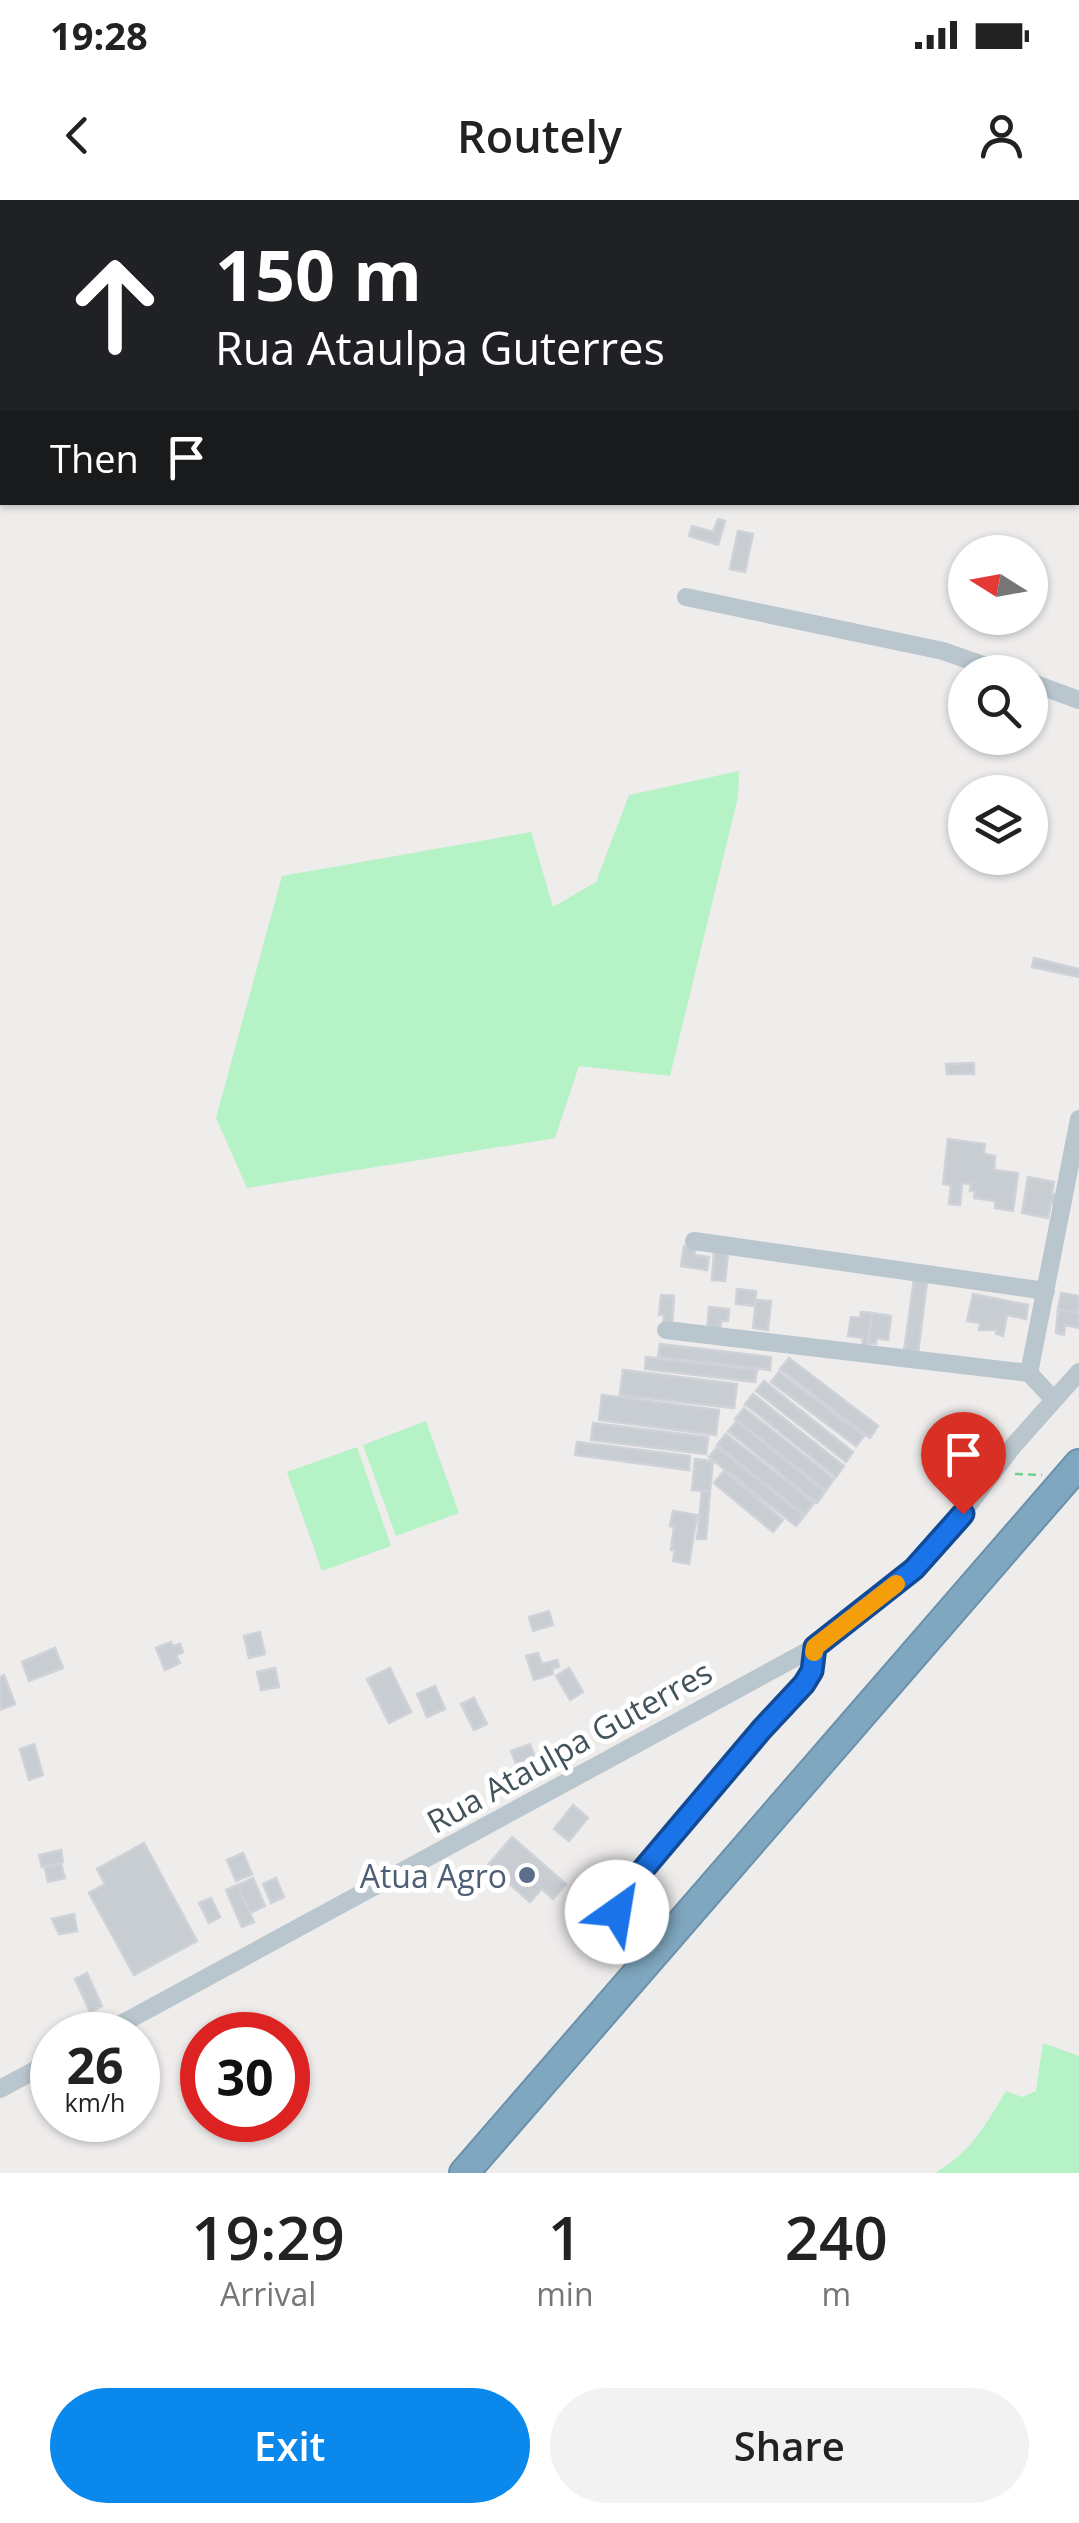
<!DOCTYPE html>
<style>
body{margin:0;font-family:"Open Sans",sans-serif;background:#f2f2f2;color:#222;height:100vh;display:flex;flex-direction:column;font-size:38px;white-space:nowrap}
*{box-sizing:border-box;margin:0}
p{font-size:32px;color:#767676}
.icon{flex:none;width:55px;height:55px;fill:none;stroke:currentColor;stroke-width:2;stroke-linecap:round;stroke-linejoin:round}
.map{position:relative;height:1973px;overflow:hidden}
.panel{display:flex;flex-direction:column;background:#fff;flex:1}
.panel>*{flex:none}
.guide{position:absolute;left:0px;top:0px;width:1080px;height:305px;box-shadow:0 2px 8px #0004;background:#202124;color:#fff;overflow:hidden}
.needle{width:65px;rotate:281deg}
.tools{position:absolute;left:948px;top:335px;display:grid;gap:20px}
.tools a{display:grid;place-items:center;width:100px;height:100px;border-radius:50%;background:#fff;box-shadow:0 2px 8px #0004;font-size:50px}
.speed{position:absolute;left:30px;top:1812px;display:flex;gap:20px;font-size:50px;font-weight:700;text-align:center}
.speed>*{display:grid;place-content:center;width:130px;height:130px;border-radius:50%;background:#fff;box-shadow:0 2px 8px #0004;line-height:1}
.speed small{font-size:25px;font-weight:400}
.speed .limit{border:15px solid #d22;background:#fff;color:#111}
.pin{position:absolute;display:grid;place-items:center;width:85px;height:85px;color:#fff;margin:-102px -42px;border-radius:50% 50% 50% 0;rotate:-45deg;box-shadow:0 0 10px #0007}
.pin .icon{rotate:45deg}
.me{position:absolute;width:110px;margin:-55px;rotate:32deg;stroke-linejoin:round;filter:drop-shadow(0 0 8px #0008)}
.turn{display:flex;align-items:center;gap:35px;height:210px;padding:0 50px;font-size:45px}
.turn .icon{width:130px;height:130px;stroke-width:2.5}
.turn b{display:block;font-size:70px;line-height:85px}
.then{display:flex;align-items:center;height:95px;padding:0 50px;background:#0003;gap:20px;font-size:38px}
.eta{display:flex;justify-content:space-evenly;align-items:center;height:170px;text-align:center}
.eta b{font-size:60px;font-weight:600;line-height:70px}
.cta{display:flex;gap:20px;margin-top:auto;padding:20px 50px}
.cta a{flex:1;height:115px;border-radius:60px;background:#0a88eb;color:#fff;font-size:40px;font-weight:600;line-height:115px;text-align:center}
.cta a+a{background:#f2f2f2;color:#222}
.status{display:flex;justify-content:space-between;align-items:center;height:70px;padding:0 50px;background:#fff;direction:ltr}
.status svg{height:28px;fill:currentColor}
header{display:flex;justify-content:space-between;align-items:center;height:130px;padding:0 50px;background:#fff;font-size:45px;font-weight:600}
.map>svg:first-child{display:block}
</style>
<div class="status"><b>19:28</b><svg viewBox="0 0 49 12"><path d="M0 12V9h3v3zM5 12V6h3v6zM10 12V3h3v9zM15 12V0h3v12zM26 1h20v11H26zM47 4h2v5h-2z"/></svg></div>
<header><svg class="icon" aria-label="back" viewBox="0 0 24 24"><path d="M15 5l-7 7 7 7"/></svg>Routely<svg class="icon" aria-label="person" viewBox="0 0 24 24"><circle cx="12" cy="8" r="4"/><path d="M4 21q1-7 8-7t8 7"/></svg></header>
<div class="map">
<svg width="1079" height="1973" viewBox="0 0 1079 1973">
<rect width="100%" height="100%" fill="#efecec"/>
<path fill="#b5f2c5" d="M739,571L738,597L670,876L579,866L555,938L247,988L216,918L282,676L531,632L553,707L596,682L629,595Z
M426,1221L459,1313L396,1336L363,1245Z
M357,1247L391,1346L322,1371L287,1272Z
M1043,1843L1079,1856V1973H935C972,1951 984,1927 1006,1891L1022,1897L1036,1891Z"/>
<path fill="#c8cdd2" stroke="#cfd3d9" stroke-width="2.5" d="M718,319L725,321L718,345L689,336L692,326L713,332Z
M738,331L753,334L745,372L730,369Z
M1034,758L1079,769V777L1032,767Z
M974,863V874H947L946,864Z
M948,939L985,944L984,954L995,956L994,970L1018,973L1013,1011L995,1008V1001L974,998L975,991H970L971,984L962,983L960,1005L949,1004L951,985L943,984Z
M1028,977L1054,982L1052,994L1058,995L1056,1004L1051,1003L1048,1018L1022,1013Z
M684,1046L696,1048L694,1055L709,1057L707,1070L681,1066Z
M714,1052L728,1053L725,1081L712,1080Z
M914,1080L927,1082L918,1153L904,1151Z
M737,1089L756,1091L755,1106L736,1104Z
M1061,1093L1079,1096V1113L1058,1109Z
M973,1094L1028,1105L1026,1119L1007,1115L1003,1136L996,1134L997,1130H979L980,1123L967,1121Z
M661,1095L674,1096L672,1127L663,1126L664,1115H659Z
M756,1100L771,1101L768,1130L753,1128Z
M709,1107L729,1109L728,1121H721L720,1131L707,1130Z
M1058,1109L1079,1113V1128L1065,1125L1064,1135L1056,1133Z
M861,1112L872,1113L867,1147L862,1146L863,1138L848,1136L851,1117L860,1118Z
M872,1113L891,1116L888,1140L877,1138L876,1144L868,1143Z
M660,1144L771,1157L770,1170L658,1157Z
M646,1157L757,1170L755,1182L645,1169Z
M789,1158L878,1226L870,1238L780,1169Z
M623,1170L737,1184L734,1208L620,1195Z
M779,1172L864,1236L856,1246L771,1182Z
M764,1181L853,1252L846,1262L756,1191Z
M753,1194L844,1266L836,1277L745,1204Z
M602,1195L719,1210L716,1235L599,1220Z
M744,1208L834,1279L826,1290L735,1219Z
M737,1221L825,1292L817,1303L728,1231Z
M593,1223L708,1237L706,1254L591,1240Z
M726,1234L814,1303L805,1315L717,1245Z
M577,1242L690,1256L689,1270L575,1255Z
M717,1247L804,1316L796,1326L709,1257Z
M695,1259L713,1261L710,1291L692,1290Z
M724,1271L783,1320L773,1332L714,1283Z
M702,1291H710L706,1339H697Z
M673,1311L697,1315L689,1364L673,1361L675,1350H671L674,1327L670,1326Z
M549,1411L553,1425L533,1431L529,1417Z
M260,1432L265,1454L249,1458L244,1436Z
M171,1442L173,1446L180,1444L183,1452L176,1455L180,1463L165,1470L156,1448Z
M55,1448L63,1468L29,1481L22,1462Z
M538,1453L542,1464L557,1460L559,1467L552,1469L553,1474L534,1480L526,1456Z
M275,1468L279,1487L261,1490L257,1472Z
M390,1468L411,1512L389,1523L367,1479Z
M569,1468L583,1492L570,1500L556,1476Z
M4,1475L15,1504L0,1510V1477Z
M435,1486L445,1509L427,1517L417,1494Z
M474,1498L487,1524L474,1530L461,1504Z
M34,1544L43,1575L29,1580L20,1549Z
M530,1544L539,1567L520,1574L511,1551Z
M573,1605L588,1618L569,1641L554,1629Z
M512,1637L566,1684L553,1699L542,1689L530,1702L488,1665Z
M144,1643L197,1741L134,1775L89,1693L105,1684L97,1669Z
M61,1650L63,1662L42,1667L39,1655Z
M243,1653L252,1674L236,1681L227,1660Z
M61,1664L65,1678L48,1682L45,1668Z
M253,1678L265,1706L250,1713L238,1685Z
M276,1678L284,1697L271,1703L263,1684Z
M238,1685L254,1722L242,1727L226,1690Z
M211,1698L220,1717L209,1723L199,1703Z
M74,1714L77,1731L59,1734L52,1719Z
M87,1773L102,1806L90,1812L75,1779Z"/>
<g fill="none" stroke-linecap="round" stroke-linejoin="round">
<defs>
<path id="highway" d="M464,1973L1079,1264"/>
</defs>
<use href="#highway" stroke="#6a91ac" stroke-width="32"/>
<path stroke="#6bd293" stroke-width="2.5" stroke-dasharray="8 5" stroke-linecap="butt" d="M1015,1274L1042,1275"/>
<path stroke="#b9c6cd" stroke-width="18" d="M686,397L943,451L1003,472
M1030,482L1079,500
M694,1041L1046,1091
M666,1130L1029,1173L1054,1200
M1029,1173L1079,919
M642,1769C621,1740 611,1728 625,1692L804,1484L812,1471L815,1447
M101,1835L815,1447L914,1369L942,1340L1014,1245L1079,1172
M0,1889L52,1861"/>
<use href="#highway" stroke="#7fa7c0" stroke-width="28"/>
</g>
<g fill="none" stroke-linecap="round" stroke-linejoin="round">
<defs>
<path id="route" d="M617,1712L624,1692L762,1529L804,1484L812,1471L815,1447L914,1369L963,1314"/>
</defs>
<use href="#route" stroke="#114b97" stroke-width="25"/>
<use href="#route" stroke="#1a73e8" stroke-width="18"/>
<path stroke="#f59e0b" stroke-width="18" d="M814,1452L815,1447L896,1384"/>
</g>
<circle fill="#5c6f8a" stroke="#fff" stroke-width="4" cx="527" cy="1675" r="10"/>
<g text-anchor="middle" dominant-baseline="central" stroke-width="10" stroke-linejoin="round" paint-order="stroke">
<g font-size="32" fill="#43535b" stroke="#fff">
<text transform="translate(569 1546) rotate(-29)">Rua Ataulpa Guterres</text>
</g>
<g font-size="32" fill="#4e5e75" stroke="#fff" text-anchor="end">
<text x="507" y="1675">Atua Agro</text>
</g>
</g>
</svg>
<div class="tools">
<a><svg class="needle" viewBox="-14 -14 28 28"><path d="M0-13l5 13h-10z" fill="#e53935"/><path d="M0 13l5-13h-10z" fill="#767676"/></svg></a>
<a><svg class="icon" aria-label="search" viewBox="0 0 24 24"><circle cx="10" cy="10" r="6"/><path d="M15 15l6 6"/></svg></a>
<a><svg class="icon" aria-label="layers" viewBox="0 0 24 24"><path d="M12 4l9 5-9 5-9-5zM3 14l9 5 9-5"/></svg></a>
</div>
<div class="speed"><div>26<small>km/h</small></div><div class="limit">30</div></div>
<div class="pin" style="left:963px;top:1314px;background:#d93025"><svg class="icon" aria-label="arrive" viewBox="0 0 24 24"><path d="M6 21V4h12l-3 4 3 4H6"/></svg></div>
<svg class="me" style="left:617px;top:1712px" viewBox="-20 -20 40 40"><circle r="19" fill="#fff"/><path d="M0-13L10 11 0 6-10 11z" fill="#1a73e8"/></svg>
<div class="guide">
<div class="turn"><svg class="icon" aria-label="ahead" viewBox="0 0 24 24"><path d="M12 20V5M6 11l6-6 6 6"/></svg><div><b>150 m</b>Rua Ataulpa Guterres</div></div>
<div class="then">Then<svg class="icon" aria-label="arrive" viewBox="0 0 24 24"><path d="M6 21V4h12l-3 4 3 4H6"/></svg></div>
</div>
</div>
<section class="panel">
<div class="eta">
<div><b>19:29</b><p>Arrival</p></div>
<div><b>1</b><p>min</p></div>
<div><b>240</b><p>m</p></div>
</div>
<div class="cta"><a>Exit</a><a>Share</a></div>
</section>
